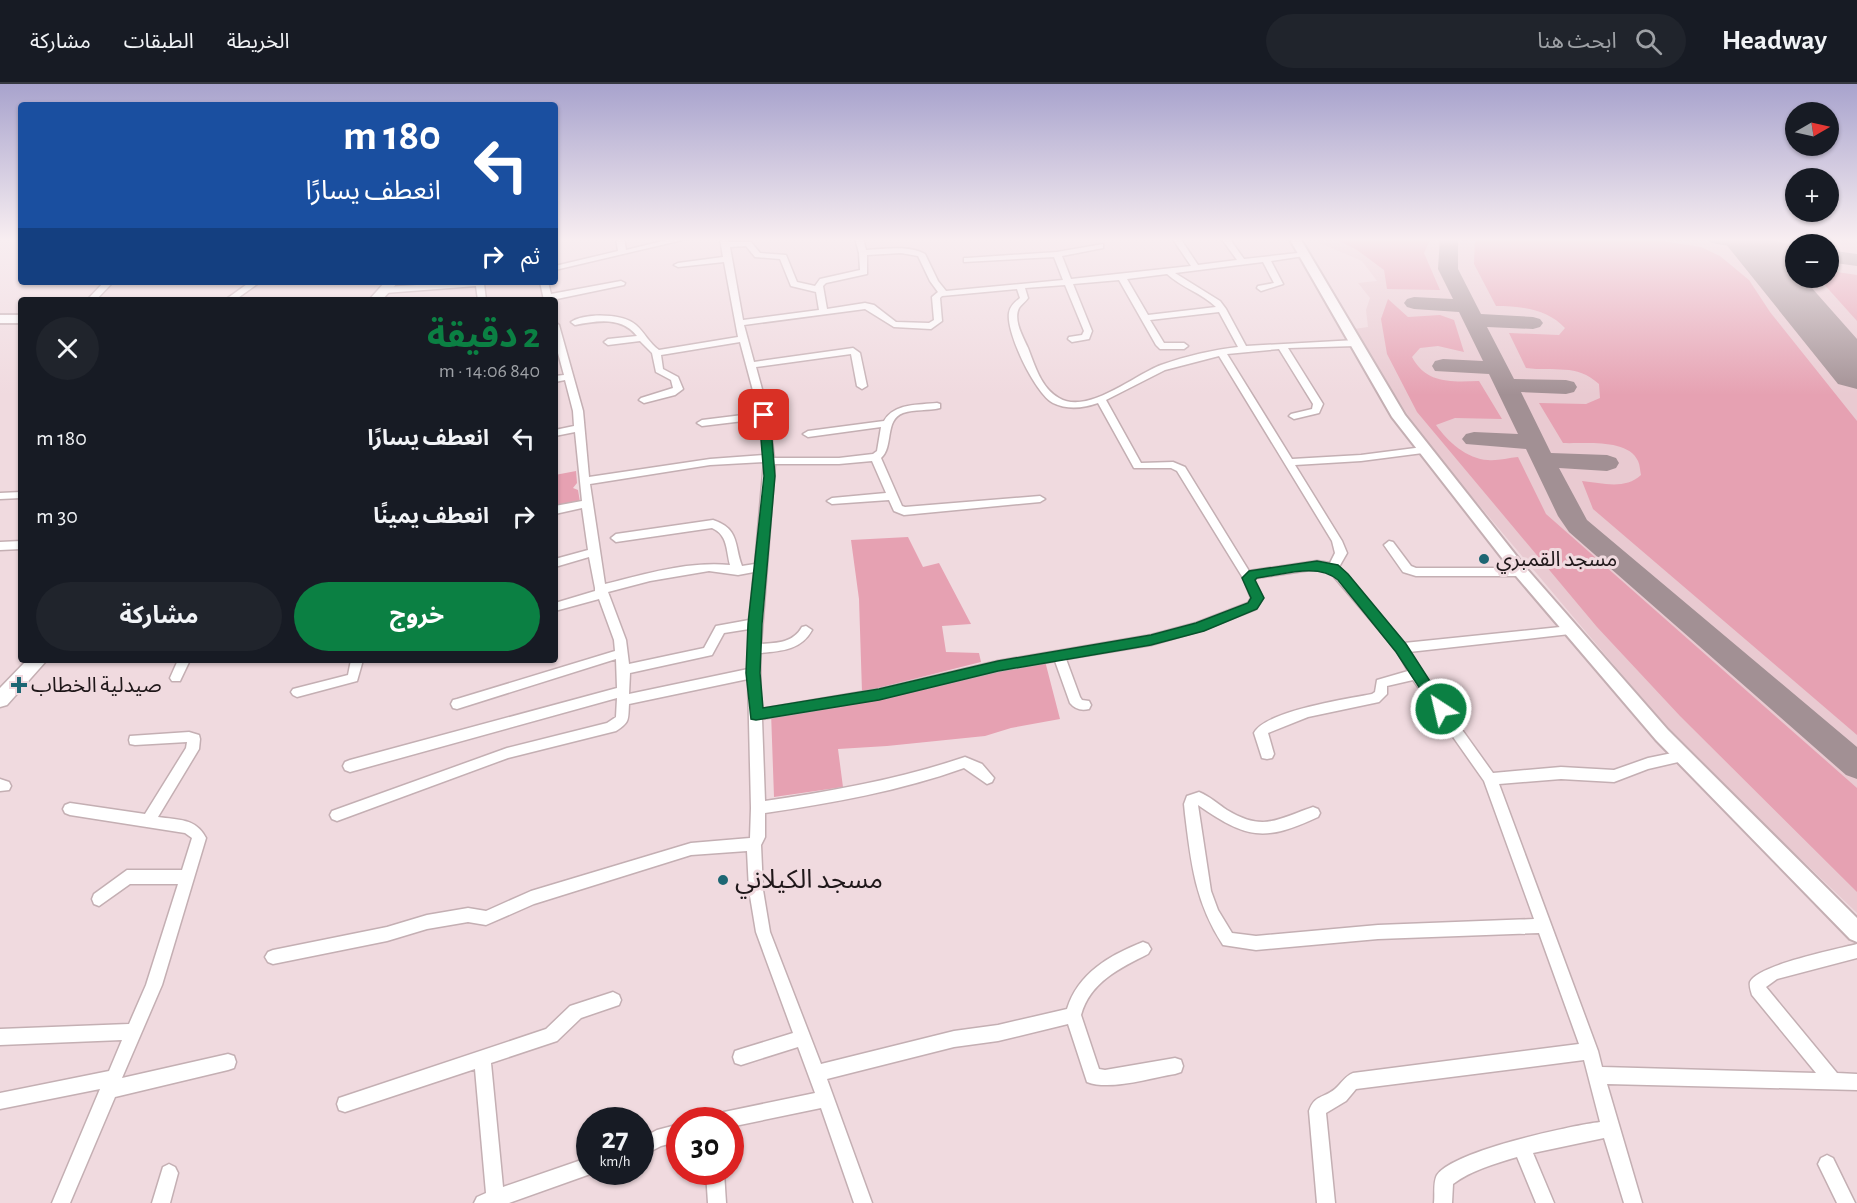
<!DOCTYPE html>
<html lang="ar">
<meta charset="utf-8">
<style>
body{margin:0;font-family:"Alegreya Sans","Noto Sans Arabic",sans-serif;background:#20242c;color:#f1f3f6;direction:rtl;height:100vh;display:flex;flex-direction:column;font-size:22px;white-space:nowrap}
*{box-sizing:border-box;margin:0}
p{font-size:20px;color:#9ea1a6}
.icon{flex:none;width:33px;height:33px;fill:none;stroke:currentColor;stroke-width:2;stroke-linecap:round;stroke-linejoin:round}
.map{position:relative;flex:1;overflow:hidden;direction:ltr}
.side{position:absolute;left:18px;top:213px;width:540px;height:366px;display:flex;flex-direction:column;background:#171b24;border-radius:6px;box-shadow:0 2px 4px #0004;direction:rtl}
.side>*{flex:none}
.hud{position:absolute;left:18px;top:18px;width:540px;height:183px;border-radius:6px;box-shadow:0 2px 4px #0004;direction:rtl;background:#1a4fa0;color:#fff;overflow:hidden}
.needle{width:39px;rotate:81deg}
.controls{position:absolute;left:1785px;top:18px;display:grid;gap:12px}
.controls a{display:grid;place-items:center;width:54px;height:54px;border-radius:50%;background:#171b24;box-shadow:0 2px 4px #0004;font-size:30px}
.speed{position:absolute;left:576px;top:1023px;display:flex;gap:12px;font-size:30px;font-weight:700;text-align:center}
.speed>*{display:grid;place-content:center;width:78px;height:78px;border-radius:50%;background:#171b24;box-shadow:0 2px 4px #0004;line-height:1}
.speed small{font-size:15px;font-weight:400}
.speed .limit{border:9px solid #d22;background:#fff;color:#111}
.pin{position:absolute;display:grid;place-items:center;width:51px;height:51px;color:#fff;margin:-26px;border-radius:12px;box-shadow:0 3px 9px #0006}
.me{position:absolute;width:66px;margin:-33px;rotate:325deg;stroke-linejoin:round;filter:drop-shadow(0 0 4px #0008)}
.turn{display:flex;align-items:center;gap:21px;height:126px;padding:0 18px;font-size:27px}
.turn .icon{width:78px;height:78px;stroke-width:2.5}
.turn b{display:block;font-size:42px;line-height:51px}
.then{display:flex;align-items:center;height:57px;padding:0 18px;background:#0003;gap:12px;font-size:22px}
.round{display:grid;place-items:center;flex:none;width:63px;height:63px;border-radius:32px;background:#20242c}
.head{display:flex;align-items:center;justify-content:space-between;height:102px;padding:0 18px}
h1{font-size:36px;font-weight:700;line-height:45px;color:#0b8043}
.button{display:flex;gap:12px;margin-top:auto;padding:12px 18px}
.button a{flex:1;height:69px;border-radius:36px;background:#0b8043;color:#fff;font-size:24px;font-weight:700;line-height:69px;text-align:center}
.button a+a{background:#20242c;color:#f1f3f6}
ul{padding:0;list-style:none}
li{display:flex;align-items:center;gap:18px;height:78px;padding:0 18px}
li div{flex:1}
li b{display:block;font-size:22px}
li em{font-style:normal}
header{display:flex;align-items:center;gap:36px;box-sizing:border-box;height:84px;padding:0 30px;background:#171b24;border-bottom:2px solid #363941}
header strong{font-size:28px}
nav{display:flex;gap:33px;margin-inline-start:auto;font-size:21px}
.search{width:420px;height:54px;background:#20242c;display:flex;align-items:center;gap:15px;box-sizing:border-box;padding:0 21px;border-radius:33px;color:#9ea1a6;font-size:22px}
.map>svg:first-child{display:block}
</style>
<header>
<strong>Headway</strong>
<div class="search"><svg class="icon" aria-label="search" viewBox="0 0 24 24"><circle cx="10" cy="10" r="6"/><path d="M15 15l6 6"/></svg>ابحث هنا</div>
<nav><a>الخريطة</a><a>الطبقات</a><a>مشاركة</a></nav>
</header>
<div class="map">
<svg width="1857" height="1119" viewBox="0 0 1857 1119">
<rect width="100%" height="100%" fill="#f0dadf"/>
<path fill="#e9cad1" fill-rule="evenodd" d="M1308,154H1857V829L1714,692L1656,631L1430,363L1405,327L1354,245L1368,243L1366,226L1370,214L1358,199L1377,197L1362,177ZM1796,160H1828V194H1796Z"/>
<path fill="#e6a1b2" d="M1333,154H1431L1424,169L1440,206L1387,205L1384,186L1357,166Z
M1475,154H1643L1701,163L1720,172L1749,196L1770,228L1857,337V651L1593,425L1582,397C1602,399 1625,406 1641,391C1640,387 1640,381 1638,377C1628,354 1583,360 1563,359L1539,319L1586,320L1600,314L1599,300C1576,279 1555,288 1526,284L1509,249L1559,251L1565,244C1548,225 1521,222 1496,222L1474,180Z
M1837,188L1857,191V237L1822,198Z
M1388,215L1408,233L1440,231L1454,236L1464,268L1438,262L1420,264L1412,273C1426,300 1452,298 1479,297L1502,335L1455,334L1436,341C1448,358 1467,375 1488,376C1497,377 1508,374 1518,373L1546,430L1857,704V808L1680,632L1597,543L1417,328L1387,270L1381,235Z
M576,387L577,399L573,404L578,406L580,418L555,424V391Z
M908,453L923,483L939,479L971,540L942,542L946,568L979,569L981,578L862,608L859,515L851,456Z
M1045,577L1060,635L1011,644L985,652L887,662L838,665L843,703L774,713L771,628L920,605Z"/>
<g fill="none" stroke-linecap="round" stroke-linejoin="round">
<path fill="#a29094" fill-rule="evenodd" d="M1440,154H1458V185L1481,230L1533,233L1540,235L1543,239L1540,243L1533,245L1487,243L1514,295L1566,296L1574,298L1577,303L1574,308L1566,310L1521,308L1551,369L1607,371L1616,374L1619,379L1616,384L1607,387L1559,384L1587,436L1857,663V695L1846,691L1569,448L1558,432L1526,365L1466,360L1462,355L1466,350L1474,348L1518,350L1489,290L1435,287L1432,282L1435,277L1443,275L1483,277L1459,228L1414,225L1407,223L1404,219L1407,215L1414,213L1453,215L1438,185Z
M1708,154H1754L1796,161V173L1717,160L1710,158Z
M1828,166L1857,170V182L1828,178Z"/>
<path fill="#a29094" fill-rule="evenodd" d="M1721,154H1769L1796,185V194H1803L1857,255V305L1838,300Z"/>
<defs>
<path id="street" d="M616,154H624L626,166L675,154H691L555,186V182L618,167Z
M720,154H728L729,158H751L760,169L786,171L797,198L815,202L820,195L860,186L859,169L855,154H863L866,166C884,165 909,161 925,170L938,197L946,207L1063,196L1054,173L964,178V174H967L1057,168L1103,160V164L1062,172L1071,195L1191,182L1172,154H1180L1198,181L1237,176L1221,154H1229L1244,175L1307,168V172H1304L1271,177L1283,200L1261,207L1257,204L1258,202L1274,199L1263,178L1175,189L1220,217L1226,225L1246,262L1356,256L1360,259L1356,262L1288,264L1323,320L1319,329L1294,335L1289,332L1291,330L1312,325L1313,320L1279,265L1227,270L1292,375L1361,371L1423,363L1428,366L1423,369L1361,377L1295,381L1342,457L1347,469L1339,483L1404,559L1570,542L1574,543L1576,546L1574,549L1570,550L1409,568L1420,587L1493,689L1561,683L1614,686L1648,674L1682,667L1687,668L1689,672L1687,676L1648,685L1614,698L1561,695L1499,700L1598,967L1602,983L1816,989L1752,911C1751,907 1749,902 1750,898C1757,881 1838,865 1857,860V874L1777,895L1766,903L1837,989L1857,990V1006L1607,1000L1642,1119H1624L1604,1054L1533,1069L1554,1119H1536L1517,1073C1494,1080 1472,1086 1453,1100L1452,1119H1434C1435,1111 1433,1098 1437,1091C1453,1067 1569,1042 1600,1038L1584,976L1356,1005L1346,1017L1326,1029L1335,1119H1317L1309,1027C1315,1010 1323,1015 1335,1005C1342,999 1344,993 1353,989L1579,960L1539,849L1378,855L1256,866L1223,861C1195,818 1191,779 1185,730L1184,720L1187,712L1199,708C1209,712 1218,720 1227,726C1263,748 1278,735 1313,723L1318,725L1320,729L1318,733C1264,758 1247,755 1198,721L1211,807L1218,826L1232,849L1256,852L1378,841L1534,835L1484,697L1413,596L1387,602V610L1379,618L1308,633L1268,649L1274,670L1272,674L1267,675L1262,674L1254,649C1265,627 1347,615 1372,610L1375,608L1377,596L1408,587L1397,567L1329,487L1317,485L1256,494L1254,495L1263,514L1256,525L1203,546L1151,561L1066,575L1080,613L1082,616L1089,617L1091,621L1089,625C1081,627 1075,625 1070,619L1055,577L998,587L879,615L762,635L765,717C833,707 900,695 965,673L982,680L994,694L992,698L987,700L964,684C900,707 832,719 765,729V753L761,761L763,806L770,848L821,980L954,947L998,941L1067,925C1078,889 1110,871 1143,858L1148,860L1151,865L1148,870C1120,884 1090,898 1081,931L1099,985L1105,986L1175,974L1181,976L1183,982L1181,988L1175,990C1150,994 1110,1007 1087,998L1068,940L998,957L954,963L827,995L872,1119H854L821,1024L730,1043V1036H716L718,1030L724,1028L815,1009L798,963L741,981L735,979L733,973L735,967L741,965L793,949L756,848L749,806L747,767L691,771L534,820L486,841L468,838L427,845L387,857L273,880L268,878L265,873L268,868L273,866L387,843L427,831L468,824L486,827L531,807L691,759L750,754L751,724L748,595L629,620C628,636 630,638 616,647L508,674L337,737L332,735L330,731L332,727L507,664L607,639L616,633L617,614L350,688L345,686L343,682L345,678L350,676L617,604L616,575L457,625L453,624L451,620L453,616L457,615L615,567L614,556L599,515L555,527V519L595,507V504L589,473L555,483V475L588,466L582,424L555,430V422L582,417L575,348L555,352V346L574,342L573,327L565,296L555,298V292L564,291L555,258V238L559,241L583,327L589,393L710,375L764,371L760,335L702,342L697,339L702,336L759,329L740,258L661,271L663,285L678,293L683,305L675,311L644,319L639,316L641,314L673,304L671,296L656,288L652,269L640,257L608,261L604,258L608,255L637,252C621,232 597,237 575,241L571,238C584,229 623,229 636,241C645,249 649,259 659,266L738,253L724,178L678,183L674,181L678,179L723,173ZM746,162L755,173L780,175L791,202L816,208L819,226L743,236L730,163ZM901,169L918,172L930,197L938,208L932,213L934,236L929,239L896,238L874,221L865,219L827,225L823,202L826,199L867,190V171ZM1167,190C1182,204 1202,209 1216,223L1148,231L1127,195ZM1119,196L1156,261L1160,265H1184L1188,262L1184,259H1164L1150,236L1219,228L1238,263C1212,266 1186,272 1161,281C1134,291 1088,331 1059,314C1041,304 1035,282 1028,264C1023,253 1013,236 1019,224C1021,221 1026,217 1028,214L1025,204L1065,201L1084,247L1082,251L1069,253L1068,255L1072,258L1089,255L1092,247L1073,200ZM1017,205L1020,214C1015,218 1010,222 1009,229C1006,249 1035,309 1053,319C1067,326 1084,324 1098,319L1134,384H1171L1177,387L1243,494L1251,514L1248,519L1196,539L1151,551L998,577L879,605L761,625L760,569C782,567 801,566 812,546L806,542L802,543C793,559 777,559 761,560L775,380H839L872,377L886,409L832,414L827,417L832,420L889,416L894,427L904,431L1040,418L1045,415L1040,412L905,423L902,422L881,374C894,363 884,336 903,329C915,325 928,327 940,324V320L937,319C919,321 894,319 884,337L808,347L803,350L808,353L881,343L877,367L873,370L839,374H774L769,331L756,283L851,270L857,302L862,305L867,302L860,269L853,264L754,278L744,241L865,225L894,243L931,245L942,237L940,214L942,212ZM1219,272L1332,457L1335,469L1330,479L1317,477L1249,487L1185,383L1173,378L1141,379L1106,316L1165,286ZM764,378L755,480L742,482C734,461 740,445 713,436L616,450L611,454L616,458L712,444C728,451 726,466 730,481C688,477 645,490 605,500L590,400L710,381ZM709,487L738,491L754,488L749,536L716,542L704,564L629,580L626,556L608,508L650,497ZM749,545L748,585L629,610L630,589L712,571L724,549Z
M621,197L625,199L624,201L552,216H544L540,198H548L551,210Z
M104,198H113L96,216H87Z
M250,198H260L235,216H225Z
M465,198H488L484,200L486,216H478L476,202L385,209L381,206L385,203Z
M21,408V414L0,415V409Z
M21,457V465L0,466V458Z
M1389,457L1393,458L1411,482L1416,484H1521L1527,488L1521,492H1416L1403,488L1384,461Z
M178,576H190L180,597H172L170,594Z
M351,576H363L357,597L297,613L293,611L291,608L293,605L348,591Z
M189,648L199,651L200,655L199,665L158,733C178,736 196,734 206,754L162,901L122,994L228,970L234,972L236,978L234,984L228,986L115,1013L70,1119H52L100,1005L0,1025V1009L109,987L122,956L0,961V945L129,940L146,901L178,800H130L99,822L94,820L92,815L94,810L127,786H182L192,754L185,749L70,731L65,729L63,725L65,721L70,719L145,730L186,664L187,658L135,661L130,660L129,656L130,652Z
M0,695L9,698L11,702L9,706L0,707Z
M613,908L619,911L621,916L619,921L581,934L557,957L491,979L503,1103L590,1073V1088H596L509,1119H474L477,1113L486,1109L475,985L345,1028L339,1026L337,1020L339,1014L546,945L570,922Z
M680,1040V1057L661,1062L640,1073V1055L657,1046Z
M1827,1071L1833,1074L1855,1119H1837L1818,1080L1821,1074Z
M169,1080L175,1083L178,1089L170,1119H152L163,1083Z
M706,1088H724L726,1119H708Z"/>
<path id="secondary" d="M1289,154H1300L1405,331L1526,484L1668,646L1857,834V858L1850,855L1656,656L1516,492L1392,333Z
M0,231H21V239H0Z"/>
<path id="primary" d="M385,198H398L382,216H369Z
M27,576H47L7,621L0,623V604Z"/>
</defs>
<use href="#street" stroke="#c4afb3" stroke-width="3"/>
<use href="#secondary" stroke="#c4afb3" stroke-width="4"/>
<use href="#primary" stroke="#c4afb3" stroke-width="3"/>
<use href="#street" fill="#fff" fill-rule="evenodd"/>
<use href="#secondary" fill="#fff" fill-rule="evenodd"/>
<use href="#primary" fill="#fff" fill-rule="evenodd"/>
</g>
<linearGradient id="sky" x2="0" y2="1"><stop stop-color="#a8a3cd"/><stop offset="0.5" stop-color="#f8eef1"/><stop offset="1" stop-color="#f8eef1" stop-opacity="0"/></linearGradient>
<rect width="1857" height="311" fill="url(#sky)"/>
<path fill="#0b8043" stroke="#07532c" stroke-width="1.5" d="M764,328L770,331L775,392L762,540L760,589L763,624L879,605L998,577L1151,551L1196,539L1248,519L1251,514L1242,494L1249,487L1317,477L1338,481L1348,490L1406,560L1448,625L1446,629H1436L1396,568L1338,496C1318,478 1282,491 1257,494L1255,496L1264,514L1257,525L1204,547L1151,561L998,587L879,616L756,636L751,635L746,589L748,540L764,392L759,331Z"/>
<g fill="#1d6673" stroke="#f0dadf" stroke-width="2">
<circle cx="1484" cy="475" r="6"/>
<path d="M16 592h6v6h6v6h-6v6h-6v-6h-6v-6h6z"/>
<circle cx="723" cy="796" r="6"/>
</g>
<g text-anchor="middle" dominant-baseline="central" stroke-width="6" stroke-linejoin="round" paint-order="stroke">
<g font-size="21" fill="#1f1719" stroke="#f0dadf" text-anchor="start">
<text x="1496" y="475">مسجد القمبري</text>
<text x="31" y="601">صيدلية الخطاب</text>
</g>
<g font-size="26" fill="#1f1719" stroke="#f0dadf" text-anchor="start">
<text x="735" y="796">مسجد الكيلاني</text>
</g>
</g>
</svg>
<div class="controls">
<a><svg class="needle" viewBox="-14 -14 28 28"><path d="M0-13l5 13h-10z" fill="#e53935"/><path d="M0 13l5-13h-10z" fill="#9ea1a6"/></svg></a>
<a>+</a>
<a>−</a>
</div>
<div class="speed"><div>27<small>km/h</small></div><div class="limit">30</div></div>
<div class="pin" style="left:764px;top:331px;background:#d93025"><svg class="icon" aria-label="arrive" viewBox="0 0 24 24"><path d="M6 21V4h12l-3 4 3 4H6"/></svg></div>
<svg class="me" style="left:1441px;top:625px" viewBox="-20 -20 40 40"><circle r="17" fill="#0b8043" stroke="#fff" stroke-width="3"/><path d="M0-11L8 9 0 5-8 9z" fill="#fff"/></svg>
<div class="hud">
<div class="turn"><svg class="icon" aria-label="left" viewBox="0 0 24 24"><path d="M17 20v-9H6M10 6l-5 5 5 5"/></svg><div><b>180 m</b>انعطف يسارًا</div></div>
<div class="then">ثم<svg class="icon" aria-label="right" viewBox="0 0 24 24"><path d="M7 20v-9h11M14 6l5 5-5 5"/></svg></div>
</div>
<section class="side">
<div class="head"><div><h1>2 دقيقة</h1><p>840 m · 14:06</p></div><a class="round"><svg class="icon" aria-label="close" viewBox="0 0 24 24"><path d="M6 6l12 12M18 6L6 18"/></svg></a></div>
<ul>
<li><svg class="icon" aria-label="left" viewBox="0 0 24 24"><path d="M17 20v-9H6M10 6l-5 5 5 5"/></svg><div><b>انعطف يسارًا</b></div><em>180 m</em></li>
<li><svg class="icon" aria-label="right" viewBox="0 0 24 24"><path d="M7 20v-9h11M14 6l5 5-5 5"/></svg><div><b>انعطف يمينًا</b></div><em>30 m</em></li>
</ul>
<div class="button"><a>خروج</a><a>مشاركة</a></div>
</section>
</div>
